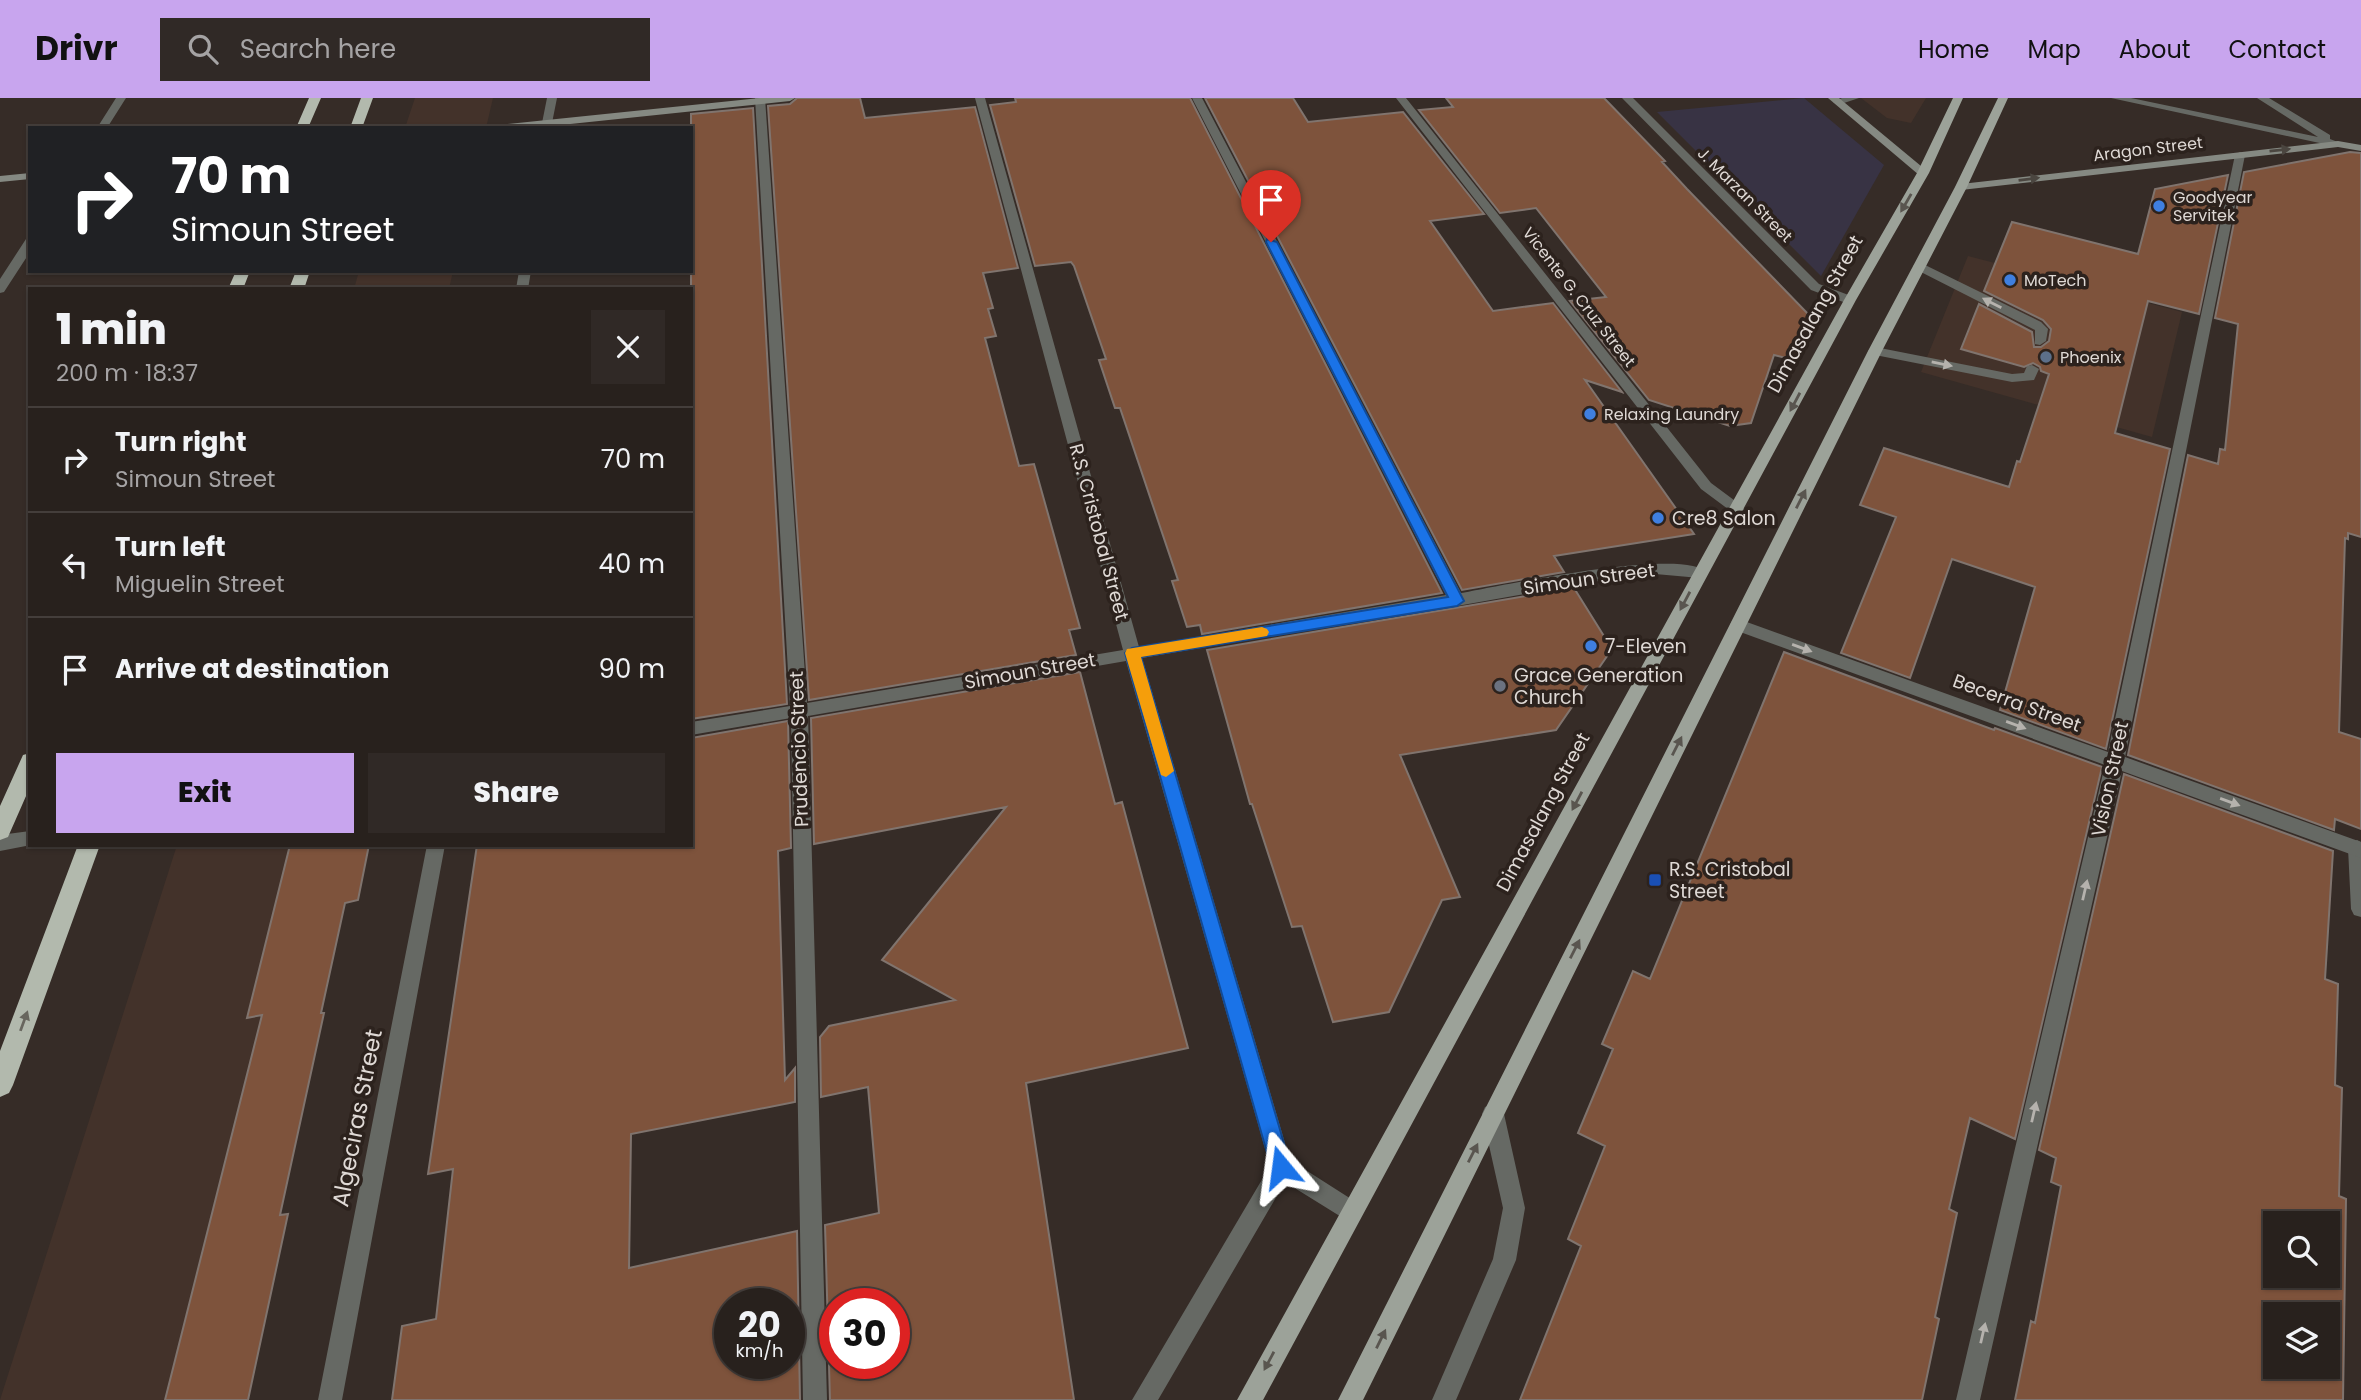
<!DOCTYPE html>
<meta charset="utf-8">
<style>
body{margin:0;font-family:Poppins,sans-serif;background:#302926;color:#f1f3f6;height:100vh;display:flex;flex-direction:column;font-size:26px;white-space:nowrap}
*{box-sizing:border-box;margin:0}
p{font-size:23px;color:#a5a3a4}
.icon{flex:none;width:38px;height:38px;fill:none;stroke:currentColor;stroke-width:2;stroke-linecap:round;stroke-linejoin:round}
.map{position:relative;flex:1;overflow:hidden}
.panel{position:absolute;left:28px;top:189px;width:665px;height:560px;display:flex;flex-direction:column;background:#28211d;border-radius:0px;box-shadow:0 2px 5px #0004,0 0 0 2px #443e3b}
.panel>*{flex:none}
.guide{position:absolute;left:28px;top:28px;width:665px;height:147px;border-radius:0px;box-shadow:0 2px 5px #0004,0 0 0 2px #443e3b;background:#202124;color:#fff;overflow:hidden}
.controls{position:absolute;left:2263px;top:1113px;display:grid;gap:14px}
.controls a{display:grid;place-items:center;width:77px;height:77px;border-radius:0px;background:#28211d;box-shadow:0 2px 5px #0004,0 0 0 2px #443e3b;font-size:35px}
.speed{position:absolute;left:714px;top:1190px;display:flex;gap:14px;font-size:35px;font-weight:700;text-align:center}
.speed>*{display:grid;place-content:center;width:91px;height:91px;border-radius:50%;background:#28211d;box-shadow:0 2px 5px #0004,0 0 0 2px #443e3b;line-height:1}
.speed small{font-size:18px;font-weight:400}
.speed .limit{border:10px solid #d22;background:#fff;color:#111}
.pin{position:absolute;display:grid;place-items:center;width:60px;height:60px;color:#fff;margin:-72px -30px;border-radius:50% 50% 50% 0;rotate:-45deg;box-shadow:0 0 7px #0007}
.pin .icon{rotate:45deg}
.me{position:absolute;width:77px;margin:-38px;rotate:344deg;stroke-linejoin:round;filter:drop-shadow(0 0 5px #0008)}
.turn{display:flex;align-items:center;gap:24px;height:147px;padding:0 28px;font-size:32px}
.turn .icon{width:91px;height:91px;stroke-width:2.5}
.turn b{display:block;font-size:49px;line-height:60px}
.round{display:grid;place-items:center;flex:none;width:74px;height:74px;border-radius:0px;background:#302926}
.summary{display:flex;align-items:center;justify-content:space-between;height:119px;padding:0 28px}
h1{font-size:42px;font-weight:800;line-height:52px}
.cta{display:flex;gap:14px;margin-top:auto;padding:14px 28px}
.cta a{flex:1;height:80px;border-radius:0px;background:#c8a5ee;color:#111;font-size:28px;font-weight:800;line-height:80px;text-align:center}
.cta a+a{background:#302926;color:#f1f3f6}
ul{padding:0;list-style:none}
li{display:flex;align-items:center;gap:21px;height:105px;padding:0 28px;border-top:2px solid #443e3b}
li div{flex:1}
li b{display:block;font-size:26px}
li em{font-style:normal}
header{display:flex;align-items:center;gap:42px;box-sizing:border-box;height:98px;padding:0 35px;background:#c8a5ee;color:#111}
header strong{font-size:33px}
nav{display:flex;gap:38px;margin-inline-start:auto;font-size:24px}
.search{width:490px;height:63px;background:#302926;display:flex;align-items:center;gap:18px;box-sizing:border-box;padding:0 24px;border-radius:0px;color:#a5a3a4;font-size:26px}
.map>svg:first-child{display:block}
</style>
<header>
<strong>Drivr</strong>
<div class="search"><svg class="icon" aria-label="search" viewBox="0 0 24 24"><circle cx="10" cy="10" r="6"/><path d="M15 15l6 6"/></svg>Search here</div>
<nav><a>Home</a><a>Map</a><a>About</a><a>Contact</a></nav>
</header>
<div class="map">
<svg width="2361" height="1302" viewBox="0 0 2361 1302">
<rect width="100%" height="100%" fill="#362c27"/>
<path fill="#43322a" d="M415,0H493L486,30H405Z
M1861,0H1926L1911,25L1887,20Z
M1968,158L2182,214L2152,339L1921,274Z
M359,173H453L449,191H354Z
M177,747H319L189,1302H0Z"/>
<path fill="#383344" d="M1804,0L1884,67L1821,178L1657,14Z"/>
<path fill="#7e533c" stroke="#80746e" stroke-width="2" fill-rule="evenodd" d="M797,0H860L865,20L975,9L1018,170L983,175L993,210L988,211L996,238L985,240L1019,368L1034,366L1080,530L1069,532L1076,557L809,602L768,8L790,6Z
M1015,0H1190L1442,495L1202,536L1200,527L1187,529L1172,483L1178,482L1120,310H1115L1099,262L1106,261L1074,168L1071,164L1035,168L990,7L1016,4Z
M1205,0H1293L1308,24L1403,14L1484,116L1430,123L1493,213L1553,205L1622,294L1585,282L1694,436L1554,458L1564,474L1462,492Z
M1446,0H1604L1665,63L1662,64L1687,91L1810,218L1794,262L1774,257L1751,325L1730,328L1649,302L1570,203L1606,199L1536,110L1500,115L1419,12L1453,9Z
M753,10L787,606L691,621V16Z
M2350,54L2361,55V439L2348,435V441L2345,440L2339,634L2361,641V731L2335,721L2334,732L2128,657L2188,357L2218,366L2220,351L2225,352L2238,226L2215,220L2244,74Z
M2228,77L2199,216L2148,203L2115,335L2170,351L2106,651L2000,612L2035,489L1952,461L1910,580L1841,555L1896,419L1860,407L1884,350L2009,389L2017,363L2020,364L2049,276L2041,273L2040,269L2033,265L2024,269L1961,251L1979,206L2032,234L2034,249H2041L2049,243L2051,231L2043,222L1984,193L2012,124L2138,156L2155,91Z
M1574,490L1612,551L1556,632L1400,657L1460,799L1442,802L1389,914L1333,924L1302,828L1292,829L1252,706H1250L1207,552Z
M1784,554L1994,632L1995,630L2102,669L2015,1041L1970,1020L1949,1111L1957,1115L1935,1219L1939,1221L1922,1302H1520L1581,1148L1568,1141L1605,1048L1578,1035L1613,951L1602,946L1633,873L1650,881Z
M1080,574L1115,706L1122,704L1188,950L1026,985L1074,1302H830L825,1127L879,1115L868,989L821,999L820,939L829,928L955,902L882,862L1006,709L814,746L811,620ZM835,1206H894V1265H835Z
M788,623L791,750L778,753L785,982L795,970V1004L631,1036L629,1170L797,1133L800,1302H392L402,1228L436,1221L453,1071L428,1076L477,747H691V640ZM730,1206H789V1265H730Z
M2124,676L2333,753L2325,881L2338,886L2335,987L2342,990L2339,1098L2346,1101L2343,1302H2015L2031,1223L2035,1225L2061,1088L2051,1084L2056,1060L2039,1052ZM2275,1125H2328V1178H2275ZM2275,1216H2328V1269H2275Z
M290,747H369L358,802L345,805L321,915H324L280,1117L288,1116L248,1302H165L262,917L247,920Z"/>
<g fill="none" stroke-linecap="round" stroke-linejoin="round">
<path fill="#666964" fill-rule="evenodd" d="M1842,0H1859L1838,7L1833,4Z
M1919,164L2041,224L2048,231L2046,243L2040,247L2035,246V232L1915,171L1913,168Z
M1875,249L2012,276L2024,275L2027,268L2032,267L2039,271L2034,282L2012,284L1870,256L1868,253Z
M2357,742L2361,744V819L2354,817L2351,811L2348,750L2350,745Z"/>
<path fill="#666964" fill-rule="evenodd" d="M116,0H126L107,30H97Z
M547,0H557L551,30H541Z
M755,0H765L807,605L1123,552L975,0H985L1139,549L1446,497L1192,0H1202L1461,495C1499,488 1686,448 1708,475L1700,480L1644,475L1457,508L1452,507L1142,560L1290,1062L1359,1106L1362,1114L1359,1122L1351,1125L1285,1084L1158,1302H1132L1270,1068L1126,563L808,618L827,1302H803L791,620L691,637V624L790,608Z
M1396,0H1406L1711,385L1742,408L1744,411L1742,414H1732L1701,391Z
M1622,0H1633L1819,186L1854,199V205H1846L1811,192Z
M2111,0H2131L2318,39L2257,0H2269L2330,37V41L2343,46L2338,49Z
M2240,54L2245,57L2125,659L2361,744V760L2122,673L1980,1302H1956L2105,667L1732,531L1730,527L1732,523H1744L2108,654L2235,57Z
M26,141H30V154L4,194L0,195V181Z
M519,173H531L528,191H516Z
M30,733L31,747L0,753V737Z
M427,747H445L342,1302H318Z
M1493,1006L1501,1009L1504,1016L1525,1110L1516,1162L1456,1302H1432L1493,1161L1503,1110L1482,1016L1485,1009Z"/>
<path fill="#858982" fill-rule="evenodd" d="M760,0H795L790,3L532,30H494L499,27Z
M1828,0H1839L1927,73V77H1919Z
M2338,43L2361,47V53L2338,49L1961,92L1955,89L1961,86Z
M30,75V81L0,84V78Z"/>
<path fill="#9ca299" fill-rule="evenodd" d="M1953,0H1963L1929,75L1856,202L1263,1302H1237L1844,202L1917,75Z
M1998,0H2008L1967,89L1882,253L1363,1302H1338L1868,253L1955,89Z"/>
<path fill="#b2b9ad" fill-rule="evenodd" d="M309,0H321L308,30H296Z
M361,0H373L362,30H350Z
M236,173H250L243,191H228Z
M296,173H310L304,191H289Z
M30,655V689L8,739L0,742V708L23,657Z
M78,747H100L13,987L9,995L0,999V953Z"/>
</g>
<defs><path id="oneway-solid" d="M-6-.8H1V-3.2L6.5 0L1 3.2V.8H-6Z" transform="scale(1.75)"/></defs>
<g fill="#4b4640">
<use href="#oneway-solid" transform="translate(2280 52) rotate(-6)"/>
<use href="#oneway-solid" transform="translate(2029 81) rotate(-7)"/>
</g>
<g fill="#59554f">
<use href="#oneway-solid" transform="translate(1906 105) rotate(120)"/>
<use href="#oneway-solid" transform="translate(1795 304) rotate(118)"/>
<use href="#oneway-solid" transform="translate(1801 401) rotate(-63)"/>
<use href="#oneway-solid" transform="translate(1685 503) rotate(118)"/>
<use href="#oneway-solid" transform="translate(1677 648) rotate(-63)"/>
<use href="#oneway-solid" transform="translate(1577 703) rotate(118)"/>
<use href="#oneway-solid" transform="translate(1575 851) rotate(-63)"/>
<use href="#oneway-solid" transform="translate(1473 1055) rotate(-63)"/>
<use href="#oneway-solid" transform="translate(1381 1241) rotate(-64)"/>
<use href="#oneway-solid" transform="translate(1269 1263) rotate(118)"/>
</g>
<g fill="#b5b2ad">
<use href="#oneway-solid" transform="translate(1992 205) rotate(-153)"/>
<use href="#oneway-solid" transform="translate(1942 266) rotate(11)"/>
<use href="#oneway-solid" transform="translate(1802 550) rotate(20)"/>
<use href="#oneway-solid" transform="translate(2016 627) rotate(20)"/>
<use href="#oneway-solid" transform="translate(2230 704) rotate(20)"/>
<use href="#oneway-solid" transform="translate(2085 792) rotate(-77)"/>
<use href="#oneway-solid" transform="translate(2034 1014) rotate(-77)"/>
<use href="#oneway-solid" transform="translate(1983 1235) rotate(-77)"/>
</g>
<use fill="#68665e" href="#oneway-solid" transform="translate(24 923) rotate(-70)"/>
<path fill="#1a73e8" stroke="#114b97" stroke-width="2" d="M1267,141L1277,144L1464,503L1457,508L1141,559L1291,1069L1288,1076L1281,1079L1274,1076L1271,1069L1125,555L1132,550L1448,499L1266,144Z"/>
<path fill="#f59e0b" d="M1262,529L1267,531L1269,534L1267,538L1141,559L1174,673L1166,679L1161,677L1125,555L1127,551Z"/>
<g fill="#3f7fe0" stroke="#2c221d" stroke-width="2.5">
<circle cx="2159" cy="108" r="7"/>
<circle cx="2010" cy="182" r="7"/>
<circle cx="1590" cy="316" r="7"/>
<circle cx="1658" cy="420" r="7"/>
<circle cx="1591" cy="548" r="7"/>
</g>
<circle fill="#5c6f8a" stroke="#2c221d" stroke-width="2.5" cx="2046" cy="259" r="7"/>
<circle fill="#6b7280" stroke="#2c221d" stroke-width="2.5" cx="1500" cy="588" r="7"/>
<rect fill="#1a4fb4" stroke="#2c221d" stroke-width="2.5" x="1648" y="775" width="14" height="14" rx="3.5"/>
<g text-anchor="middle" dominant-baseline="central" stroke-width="7" stroke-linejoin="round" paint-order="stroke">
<g font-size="16" fill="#dfd9d5" stroke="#2c221d">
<text transform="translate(2148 51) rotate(-7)">Aragon Street</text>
<text transform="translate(1745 97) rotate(45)">J. Marzan Street</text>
<text transform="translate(1579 199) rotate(52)">Vicente G. Cruz Street</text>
</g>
<g font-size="16" fill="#dfd9d5" stroke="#2c221d" text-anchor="start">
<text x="2173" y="99">Goodyear<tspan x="2173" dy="18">Servitek</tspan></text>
<text x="2024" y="182">MoTech</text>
<text x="2060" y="259">Phoenix</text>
<text x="1604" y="316">Relaxing Laundry</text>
</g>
<g font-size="19" fill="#dfd9d5" stroke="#2c221d">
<text transform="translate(1815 216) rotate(-61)">Dimasalang Street</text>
<text transform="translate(1099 434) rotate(75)">R.S. Cristobal Street</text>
<text transform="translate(1589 481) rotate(-8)">Simoun Street</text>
<text transform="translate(1030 573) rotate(-10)">Simoun Street</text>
<text transform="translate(2017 605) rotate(20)">Becerra Street</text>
<text transform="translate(799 651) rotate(-92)">Prudencio Street</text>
<text transform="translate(2110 681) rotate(-78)">Vision Street</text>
<text transform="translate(1543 714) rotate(-62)">Dimasalang Street</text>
</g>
<g font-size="19" fill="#dfd9d5" stroke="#2c221d" text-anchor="start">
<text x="1672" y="420">Cre8 Salon</text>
<text x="1605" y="548">7-Eleven</text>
<text x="1514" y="577">Grace Generation<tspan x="1514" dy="22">Church</tspan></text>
<text x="1669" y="771">R.S. Cristobal<tspan x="1669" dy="22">Street</tspan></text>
</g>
<g font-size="23" fill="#dfd9d5" stroke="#2c221d">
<text transform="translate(357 1020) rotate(-79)">Algeciras Street</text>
</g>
</g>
</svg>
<div class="controls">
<a><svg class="icon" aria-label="search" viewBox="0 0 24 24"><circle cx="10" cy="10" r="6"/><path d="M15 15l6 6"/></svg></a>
<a><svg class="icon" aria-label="layers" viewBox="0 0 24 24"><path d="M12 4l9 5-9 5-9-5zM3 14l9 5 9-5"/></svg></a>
</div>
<div class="speed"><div>20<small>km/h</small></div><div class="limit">30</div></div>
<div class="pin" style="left:1271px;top:144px;background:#d93025"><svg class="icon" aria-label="arrive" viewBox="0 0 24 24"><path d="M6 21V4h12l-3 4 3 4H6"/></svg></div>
<svg class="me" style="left:1281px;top:1069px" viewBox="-20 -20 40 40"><path d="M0-17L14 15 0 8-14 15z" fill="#1a73e8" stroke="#fff" stroke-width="4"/></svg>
<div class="guide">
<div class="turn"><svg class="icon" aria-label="right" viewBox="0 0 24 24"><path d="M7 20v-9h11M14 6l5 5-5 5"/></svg><div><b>70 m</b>Simoun Street</div></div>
</div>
<section class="panel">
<div class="summary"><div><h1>1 min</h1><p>200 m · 18:37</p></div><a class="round"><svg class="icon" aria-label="close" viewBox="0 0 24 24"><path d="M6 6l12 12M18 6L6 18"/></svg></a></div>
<ul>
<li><svg class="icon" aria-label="right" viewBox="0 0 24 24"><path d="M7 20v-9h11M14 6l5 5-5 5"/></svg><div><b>Turn right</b><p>Simoun Street</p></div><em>70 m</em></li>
<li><svg class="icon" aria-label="left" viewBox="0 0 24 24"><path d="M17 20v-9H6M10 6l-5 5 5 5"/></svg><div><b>Turn left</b><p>Miguelin Street</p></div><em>40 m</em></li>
<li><svg class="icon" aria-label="arrive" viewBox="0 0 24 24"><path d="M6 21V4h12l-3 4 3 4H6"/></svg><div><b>Arrive at destination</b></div><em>90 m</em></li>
</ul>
<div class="cta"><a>Exit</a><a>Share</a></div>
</section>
</div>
